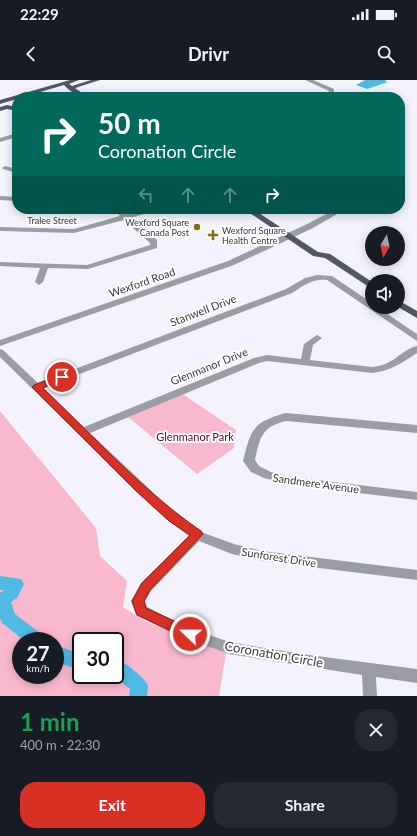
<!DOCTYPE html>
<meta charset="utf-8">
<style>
body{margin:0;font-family:Lato,sans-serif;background:#242831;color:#f1f3f6;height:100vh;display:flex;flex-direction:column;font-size:15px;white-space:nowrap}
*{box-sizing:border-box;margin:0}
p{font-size:13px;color:#9ea1a6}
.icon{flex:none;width:22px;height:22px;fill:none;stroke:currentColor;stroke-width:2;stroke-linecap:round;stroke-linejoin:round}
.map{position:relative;height:616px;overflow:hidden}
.sheet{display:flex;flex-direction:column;background:#171b24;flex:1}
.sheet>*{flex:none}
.hud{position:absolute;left:12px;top:12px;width:393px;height:122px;border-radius:16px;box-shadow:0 2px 10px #0003;background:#00695c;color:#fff;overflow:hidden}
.needle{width:26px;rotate:189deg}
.tools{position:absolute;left:365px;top:146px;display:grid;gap:8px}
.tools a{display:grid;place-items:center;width:40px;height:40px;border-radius:50%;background:#171b24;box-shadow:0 2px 10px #0003;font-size:20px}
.speed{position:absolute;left:12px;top:552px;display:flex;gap:8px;font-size:20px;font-weight:700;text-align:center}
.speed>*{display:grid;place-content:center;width:52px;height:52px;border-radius:50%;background:#171b24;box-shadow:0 2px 10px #0003;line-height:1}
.speed small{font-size:10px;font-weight:400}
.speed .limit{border:2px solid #111;border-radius:6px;background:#fff;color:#111}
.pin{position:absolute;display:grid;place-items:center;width:34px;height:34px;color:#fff;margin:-17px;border:2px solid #fff;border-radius:50%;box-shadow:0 1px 4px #0007}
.me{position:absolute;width:44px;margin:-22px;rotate:292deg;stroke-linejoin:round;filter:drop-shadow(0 0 3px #0008)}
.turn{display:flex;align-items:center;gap:14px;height:84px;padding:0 20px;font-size:18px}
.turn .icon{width:52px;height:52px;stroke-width:2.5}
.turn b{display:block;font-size:28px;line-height:34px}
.lanes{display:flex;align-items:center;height:38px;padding:0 20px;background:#0003;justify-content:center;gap:20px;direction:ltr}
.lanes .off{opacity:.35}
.round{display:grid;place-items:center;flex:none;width:42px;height:42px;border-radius:16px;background:#242831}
.headline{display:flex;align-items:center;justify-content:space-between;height:68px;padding:0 20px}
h1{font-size:24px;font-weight:700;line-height:30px;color:#1e9e55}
.primary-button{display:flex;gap:8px;margin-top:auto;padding:8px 20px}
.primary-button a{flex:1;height:46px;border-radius:16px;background:#d93025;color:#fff;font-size:16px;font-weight:700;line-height:46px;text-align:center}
.primary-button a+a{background:#242831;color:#f1f3f6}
.status{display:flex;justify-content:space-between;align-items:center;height:28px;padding:0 20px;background:#171b24;direction:ltr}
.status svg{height:11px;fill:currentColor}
header{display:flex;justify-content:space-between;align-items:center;height:52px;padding:0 20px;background:#171b24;font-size:18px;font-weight:700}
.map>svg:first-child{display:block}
</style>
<div class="status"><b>22:29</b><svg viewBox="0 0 49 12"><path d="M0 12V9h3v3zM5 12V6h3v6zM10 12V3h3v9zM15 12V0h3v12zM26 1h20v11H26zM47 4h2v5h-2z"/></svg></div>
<header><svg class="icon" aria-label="back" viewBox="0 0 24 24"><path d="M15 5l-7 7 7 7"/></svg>Drivr<svg class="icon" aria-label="search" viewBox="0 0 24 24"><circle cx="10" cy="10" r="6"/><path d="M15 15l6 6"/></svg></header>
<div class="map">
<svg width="417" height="616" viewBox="0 0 417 616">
<rect width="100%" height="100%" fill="#f4f3fd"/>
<path fill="#f8b8ce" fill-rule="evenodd" d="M181,313L236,350L234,368L197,394L128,337Z
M0,331L96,448L100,476L127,501L123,527L147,542L226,573L219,616H0ZM21,561H55V595H21ZM81,561H115V595H81Z"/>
<path fill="#4fbbe5" d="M365,0H386L385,1L388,2L367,9L356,5Z"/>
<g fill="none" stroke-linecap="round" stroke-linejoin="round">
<path fill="#4fbbe5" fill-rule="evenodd" d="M0,496L21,499L24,504L17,518L11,522L15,534L44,556L46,561H25L2,543L0,538V513L4,510H0Z
M55,565L81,574V590L55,582Z
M115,578C123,581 146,598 148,606C148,609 147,613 147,616H129L130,609L113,595H115Z"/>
<path fill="#9a9ea4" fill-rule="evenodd" d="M305,0H313L334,9V14L328,17H319L328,13L329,11Z
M17,53V57L0,62V58Z
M5,86L17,89V93L3,89L2,88Z
M0,116L17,117V121L0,120Z
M114,129H122L127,134L148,129H160L131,138L157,160V168L88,189L48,188L43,202L39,205L35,202L40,188L0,186V182L87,185L150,165V163L124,140L74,153L0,151V147L74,149L120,136Z
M336,129H346L311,149L234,185L0,266V260L228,181L305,145Z
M317,195L332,196L372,223V227H377L417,254V261L327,200C313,198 303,206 292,213L43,308L84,347L254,278L267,275L301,279L304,264L317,255L322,258L313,265L310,280L372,287C395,285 400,270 417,266V273C402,283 390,291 372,293L267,281L259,283L90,353L177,435L201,452L234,464L262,471L417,490V500L262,481L232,474L199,461L151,511L145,521L147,527L182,545L229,562L301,574L417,589V603L376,597L377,616H363L362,595L229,574L172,553L136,535L131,521L141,503L189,456L169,441L135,410L0,277V269L3,270L38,303L286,209L305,198Z
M286,333L417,345V353L286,341C261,347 260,358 255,380L259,386L271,392L292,397L417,412V420L292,405L264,398L251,392L243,381C251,349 253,342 286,333Z"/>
<path fill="#515863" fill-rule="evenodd" d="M70,0H79L69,4L72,6L91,0H100L75,8L88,17C79,17 69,11 64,5L23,17H17V19L0,24V20Z
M57,13L72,17H40Z
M7,25L17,27V31L7,29L0,31V27Z
M244,129H253L318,172L330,174L372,202V209L325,178L313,176Z
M398,220L417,231V238L398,227Z"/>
</g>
<path fill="#d93025" stroke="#8d1f18" d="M62,294L65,295L66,297L65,299L43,308C93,356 144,412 201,451L203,454L150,510L144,521L146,528L194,550L196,554L194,558L190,559L186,558L137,535L132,521L142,503L190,455L169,441L135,410L32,307L34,305Z"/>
<g fill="#876f0e" stroke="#fff" stroke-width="1.5">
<circle cx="197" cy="147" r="4"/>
<path d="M211 149h4v4h4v4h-4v4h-4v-4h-4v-4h4z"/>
</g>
<g text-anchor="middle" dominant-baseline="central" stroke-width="4" stroke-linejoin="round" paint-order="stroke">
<g font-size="9" fill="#3b3a41" stroke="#fff">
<text x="52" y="140">Tralee Street</text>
</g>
<g font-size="9" fill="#3b3a41" stroke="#fff" text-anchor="end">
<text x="189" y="142">Wexford Square<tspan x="189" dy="10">Canada Post</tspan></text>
<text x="222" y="150" text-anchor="start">Wexford Square<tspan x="222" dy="10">Health Centre</tspan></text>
</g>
<g font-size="11" fill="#3b3a41" stroke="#fff">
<text transform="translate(142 202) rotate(-19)">Wexford Road</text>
<text transform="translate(203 230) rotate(-21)">Stanwell Drive</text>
<text transform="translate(209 286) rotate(-22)">Glenmanor Drive</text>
<text transform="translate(316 403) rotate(8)">Sandmere Avenue</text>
<text transform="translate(279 477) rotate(9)">Sunforest Drive</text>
</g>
<g font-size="11" fill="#5a0a33" stroke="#fff">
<text x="195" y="356">Glenmanor Park</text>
</g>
<g font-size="13" fill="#3b3a41" stroke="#fff">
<text transform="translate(274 574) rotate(10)">Coronation Circle</text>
</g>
</g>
</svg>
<div class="tools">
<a><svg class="needle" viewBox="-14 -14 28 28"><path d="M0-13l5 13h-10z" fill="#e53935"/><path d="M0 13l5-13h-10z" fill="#9ea1a6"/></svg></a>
<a><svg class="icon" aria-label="sound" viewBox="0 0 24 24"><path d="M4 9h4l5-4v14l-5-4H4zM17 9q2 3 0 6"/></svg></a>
</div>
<div class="speed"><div>27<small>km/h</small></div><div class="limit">30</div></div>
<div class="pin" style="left:62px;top:297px;background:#d93025"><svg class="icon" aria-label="arrive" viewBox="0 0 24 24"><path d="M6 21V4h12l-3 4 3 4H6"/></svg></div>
<svg class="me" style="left:190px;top:554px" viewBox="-20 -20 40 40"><circle r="17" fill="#d93025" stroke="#fff" stroke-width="3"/><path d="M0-11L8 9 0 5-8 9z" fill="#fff"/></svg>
<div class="hud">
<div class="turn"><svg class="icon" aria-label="right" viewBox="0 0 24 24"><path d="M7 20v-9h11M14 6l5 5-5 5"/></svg><div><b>50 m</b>Coronation Circle</div></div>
<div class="lanes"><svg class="icon off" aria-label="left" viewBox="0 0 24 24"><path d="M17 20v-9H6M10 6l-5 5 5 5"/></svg><svg class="icon off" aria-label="ahead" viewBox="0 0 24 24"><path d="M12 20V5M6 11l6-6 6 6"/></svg><svg class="icon off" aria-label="ahead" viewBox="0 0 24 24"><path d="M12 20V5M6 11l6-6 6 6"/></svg><svg class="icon" aria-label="right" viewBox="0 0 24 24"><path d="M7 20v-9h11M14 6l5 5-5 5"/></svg></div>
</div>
</div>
<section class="sheet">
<div class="headline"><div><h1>1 min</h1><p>400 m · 22:30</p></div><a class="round"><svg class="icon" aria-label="close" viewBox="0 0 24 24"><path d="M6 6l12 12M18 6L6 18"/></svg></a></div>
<div class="primary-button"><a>Exit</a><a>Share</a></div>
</section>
